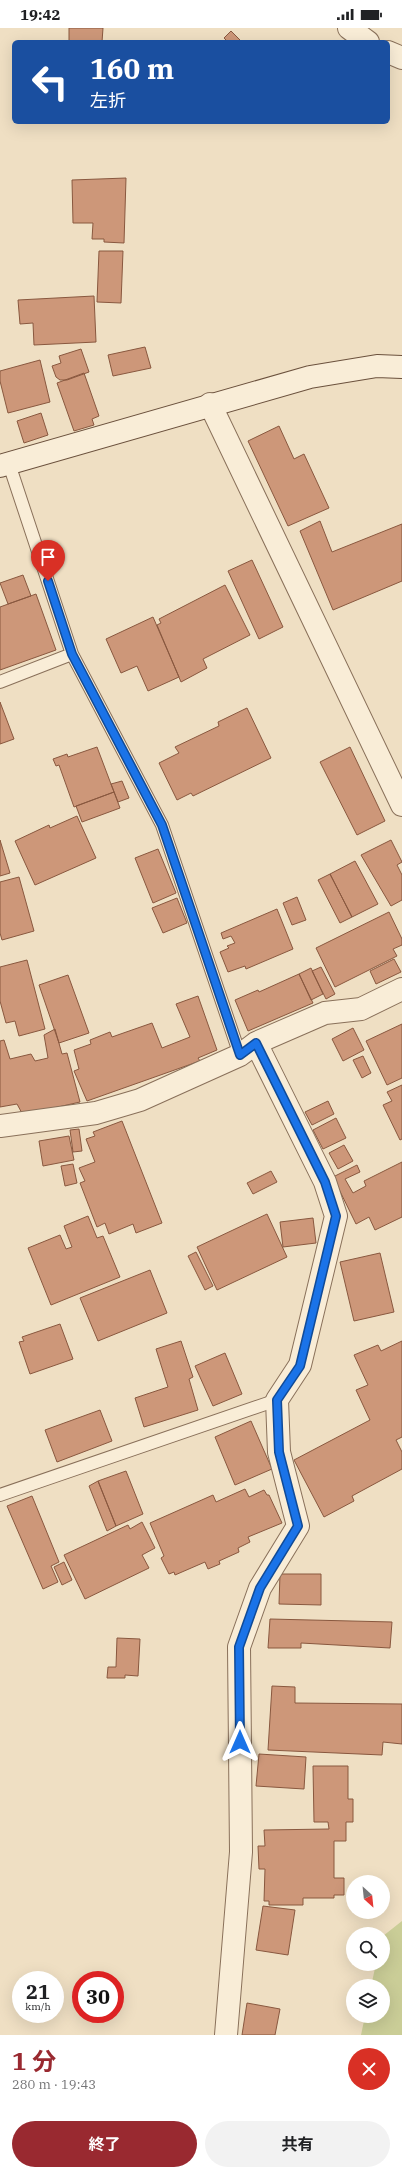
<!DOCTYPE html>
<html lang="ja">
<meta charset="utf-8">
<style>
body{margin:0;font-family:"IBM Plex Serif","Noto Sans JP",serif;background:#f2f2f2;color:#202124;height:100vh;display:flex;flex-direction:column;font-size:15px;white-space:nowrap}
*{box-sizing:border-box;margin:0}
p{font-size:13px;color:#757577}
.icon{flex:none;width:22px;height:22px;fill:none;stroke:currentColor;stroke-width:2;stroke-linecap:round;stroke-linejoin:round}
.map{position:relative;height:2007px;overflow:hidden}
.details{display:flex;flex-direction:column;background:#fff;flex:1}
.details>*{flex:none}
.hud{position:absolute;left:12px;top:12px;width:378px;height:84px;border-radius:6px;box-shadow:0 4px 16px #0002;background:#1a4fa0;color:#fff;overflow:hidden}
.needle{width:26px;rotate:153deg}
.buttons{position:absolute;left:346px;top:1847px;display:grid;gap:8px}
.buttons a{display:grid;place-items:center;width:44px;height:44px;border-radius:50%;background:#fff;box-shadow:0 4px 16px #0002;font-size:20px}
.speed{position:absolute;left:12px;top:1943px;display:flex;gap:8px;font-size:20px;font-weight:700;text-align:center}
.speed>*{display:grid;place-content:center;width:52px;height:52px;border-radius:50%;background:#fff;box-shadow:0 4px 16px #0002;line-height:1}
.speed small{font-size:10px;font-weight:400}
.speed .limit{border:6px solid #d22;background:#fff;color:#111}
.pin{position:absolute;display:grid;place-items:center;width:34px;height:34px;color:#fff;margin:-41px -17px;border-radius:50% 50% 50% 0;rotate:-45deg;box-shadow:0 0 4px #0007}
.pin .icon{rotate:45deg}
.me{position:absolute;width:44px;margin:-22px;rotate:0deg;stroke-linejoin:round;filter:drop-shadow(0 0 3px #0008)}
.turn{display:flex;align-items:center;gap:14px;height:84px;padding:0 12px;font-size:18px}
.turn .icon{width:52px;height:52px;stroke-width:2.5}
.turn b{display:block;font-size:28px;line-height:34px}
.round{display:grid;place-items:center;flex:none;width:42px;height:42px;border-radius:21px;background:#f2f2f2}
.overview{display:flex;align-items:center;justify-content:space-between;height:68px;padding:0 12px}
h1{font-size:24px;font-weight:700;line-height:30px;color:#992930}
.cta{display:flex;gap:8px;margin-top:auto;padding:8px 12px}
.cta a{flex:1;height:46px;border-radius:24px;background:#992930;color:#fff;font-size:16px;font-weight:700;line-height:46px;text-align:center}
.cta a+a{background:#f2f2f2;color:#202124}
.status{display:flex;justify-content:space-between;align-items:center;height:28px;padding:0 20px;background:#fff;direction:ltr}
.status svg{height:11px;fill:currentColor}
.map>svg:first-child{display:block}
</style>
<div class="status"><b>19:42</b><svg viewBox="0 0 49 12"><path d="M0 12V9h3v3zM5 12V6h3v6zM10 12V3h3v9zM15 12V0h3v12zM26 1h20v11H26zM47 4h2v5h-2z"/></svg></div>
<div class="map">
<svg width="402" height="2007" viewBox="0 0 402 2007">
<rect width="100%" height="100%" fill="#efdfc3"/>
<path fill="#cacd97" d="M402,1893V2007H361L365,1988H383V1958H371L376,1936H383V1908Z"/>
<path fill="#cd9779" stroke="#89583f" d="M69,0H103L102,14H69Z
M231,3L242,14H228L224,10Z
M126,150L124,215L104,214V211H92L93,195H73L72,152Z
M99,223H123L121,275L97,274Z
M94,268L96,314L34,317L33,295L20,296L18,272Z
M145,319L151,340L113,348L108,327Z
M81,321L89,344L67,352H60L56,349L52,338L61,335L59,328Z
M40,332L50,374L8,385L0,353V343Z
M84,345L99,388L92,391L94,397L74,403L57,355Z
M41,385L48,407L24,415L17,393Z
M279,398L294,431L304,426L329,480L288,498L248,413Z
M320,493L332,524L402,496V553L333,582L300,503Z
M252,532L283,599L259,611L228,543Z
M23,547L31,568L8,576L0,555Z
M225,557L250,607L203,631L207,640L181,654L157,597L161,595L159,591Z
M36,566L56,622L0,642V579Z
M153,589L179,649L148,663L137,638L121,645L106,611Z
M0,674L14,711L0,716Z
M247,680L271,730L193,768L191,765L177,772L159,735L179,725L175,719L219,698L218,694Z
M97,719L114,764L74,779L59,737L56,738L53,731L67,726L68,729Z
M350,719L385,793L357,807L320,734Z
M122,753L129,770L118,774L111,756Z
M114,764L120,780L82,794L76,778Z
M77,788L96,830L35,857L15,813L49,797L50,800Z
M0,812L10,845L0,848Z
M391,812L402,834L397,837L402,847V872L391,878L361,827Z
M158,821L176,865L153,875L135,830Z
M355,833L378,876L352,889L330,846Z
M330,846L352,889L340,895L318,852Z
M19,849L34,903L2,912L0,905V854Z
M297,869L306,892L292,897L283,875Z
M177,870L187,895L163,905L152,880Z
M277,881L293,921L246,941L245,938L228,944L220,924L229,920L227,918L235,915L231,908L223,911L221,905Z
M389,884L402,911V917L393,921L397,928L335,959L316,920Z
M394,931L401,944L376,956L370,943Z
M27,932L45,1001L19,1008L15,993L6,995L0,973V939Z
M321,939L335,966L326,971L312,943Z
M311,940L323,966L311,972L299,946Z
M299,946L313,975L248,1003L235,972L258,962L259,964Z
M68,947L89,1005L59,1015L39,957Z
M198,968L217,1022L198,1030L200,1033L87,1073L74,1043L79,1041L74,1022L91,1016L90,1012L110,1004L112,1009L152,995L162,1020L190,1009L176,976Z
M402,996V1050L387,1057L366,1013Z
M353,1000L364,1022L343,1033L332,1011Z
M55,1001L62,1026L67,1025L80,1074L23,1087L17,1076L0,1079V1013L4,1012L10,1031L31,1026L35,1033L48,1030L44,1007Z
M363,1028L371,1045L362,1050L353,1032Z
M402,1057V1111L400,1112L383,1077L392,1073L387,1064Z
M328,1073L334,1086L312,1097L305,1084Z
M336,1090L346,1110L323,1121L313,1102Z
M122,1093L162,1195L136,1205L133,1196L109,1206L105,1195L97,1199L80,1155L85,1153L79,1140L95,1134L86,1111L95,1108L93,1104Z
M79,1101L82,1123L73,1124L70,1102Z
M69,1108L74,1132L43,1138L39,1113Z
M344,1117L353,1133L338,1141L329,1125Z
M402,1134V1189L375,1202L369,1189L356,1196L333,1149L357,1137L360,1144L345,1151L353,1165L366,1158L364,1153Z
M73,1136L77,1155L65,1158L61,1138Z
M271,1143L277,1154L253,1166L247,1155Z
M267,1186L287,1229L217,1262L197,1219Z
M88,1188L97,1210L103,1208L120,1249L51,1277L28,1220L60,1207L66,1221L72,1219L64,1198Z
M313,1190L316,1215L283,1219L280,1194Z
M196,1224L213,1258L205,1262L188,1228Z
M380,1225L394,1284L354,1293L340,1234Z
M150,1242L167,1285L98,1313L80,1270Z
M60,1296L73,1331L30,1346L19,1314L24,1313L22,1309Z
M181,1313L193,1349L189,1351L198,1382L144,1399L135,1370L168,1359L156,1321Z
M402,1313V1409L396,1412L402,1424V1441L352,1468L354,1473L324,1489L294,1432L370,1392L356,1362L368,1357L354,1327L378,1317L381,1323Z
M225,1325L242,1366L213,1378L195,1338Z
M100,1382L112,1413L57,1434L45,1402Z
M251,1393L272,1441L235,1457L215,1409Z
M126,1443L143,1486L116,1498L98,1453Z
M98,1453L116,1498L107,1503L89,1458Z
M245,1461L249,1469L264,1462L267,1467H269L282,1495L248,1509L250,1514L238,1520L239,1524L219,1533L220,1536L208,1541L205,1534L175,1547L174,1544L169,1546L161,1530L164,1528L150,1495L213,1467L216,1474Z
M32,1468L59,1534L51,1538L58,1554L43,1561L7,1478Z
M142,1494L155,1520L142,1527L149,1540L85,1571L64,1527L128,1497L130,1501Z
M64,1534L72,1552L62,1557L54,1539Z
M280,1546H321V1577L279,1576Z
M270,1591L392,1594L390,1620L301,1615V1620H268Z
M117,1610L140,1611L138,1648L125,1647V1650H107L108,1639H116Z
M272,1658L295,1659V1675L402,1676V1716L383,1714L382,1727L268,1722Z
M259,1726L306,1729L304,1761L256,1758Z
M313,1738H348V1771H353V1794H346V1813H334V1850H344V1867H334V1870H303V1877H269V1873H264L265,1841H259L258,1818H265L264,1802L329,1801L328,1794H314Z
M263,1878L295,1882L288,1927L256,1922Z
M247,1975L280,1981L275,2007H242Z"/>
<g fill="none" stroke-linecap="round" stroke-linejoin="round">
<defs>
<path id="lane" d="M9,436L72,626L162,797L240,1027
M0,654L72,626
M0,1467L277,1372"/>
<path id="street" d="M349,0L368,14
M388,24L402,30
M210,376L402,777
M0,1098L96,1085L140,1072L240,1027L256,1015L325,985L361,981L402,961
M226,2007L241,1824L239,1619L260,1560L298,1498L279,1424L277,1372L300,1337L336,1188L325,1154L256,1015"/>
<path id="secondary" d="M0,438L310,349L377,338L402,339"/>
</defs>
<use href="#lane" stroke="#89705a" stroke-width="14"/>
<use href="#street" stroke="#89705a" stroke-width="24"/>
<use href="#secondary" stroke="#6b513d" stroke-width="24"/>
<use href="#lane" stroke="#f9edd7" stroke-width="12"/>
<use href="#street" stroke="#f9edd7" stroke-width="22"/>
<use href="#secondary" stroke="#f9edd7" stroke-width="22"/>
</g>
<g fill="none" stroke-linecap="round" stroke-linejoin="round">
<defs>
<path id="route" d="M48,553L72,626L162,797L240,1027L256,1015L325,1154L336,1188L300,1338L277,1372L279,1424L298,1498L260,1560L239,1619L240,1714"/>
</defs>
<use href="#route" stroke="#114b97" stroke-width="10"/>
<use href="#route" stroke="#1a73e8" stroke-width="7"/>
</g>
</svg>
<div class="buttons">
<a><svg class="needle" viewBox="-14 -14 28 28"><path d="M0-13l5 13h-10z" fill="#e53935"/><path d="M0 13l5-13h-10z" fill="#757577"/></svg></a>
<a><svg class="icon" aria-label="search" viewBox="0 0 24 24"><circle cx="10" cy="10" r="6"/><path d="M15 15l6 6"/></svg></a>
<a><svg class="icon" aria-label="layers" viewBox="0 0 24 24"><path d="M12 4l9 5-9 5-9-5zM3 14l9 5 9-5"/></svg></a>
</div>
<div class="speed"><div>21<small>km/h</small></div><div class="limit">30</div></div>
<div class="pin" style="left:48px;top:553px;background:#d93025"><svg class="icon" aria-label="arrive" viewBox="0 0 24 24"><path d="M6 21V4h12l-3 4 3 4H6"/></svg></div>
<svg class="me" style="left:240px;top:1714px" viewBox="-20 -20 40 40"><path d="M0-17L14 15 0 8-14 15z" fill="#1a73e8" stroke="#fff" stroke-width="4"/></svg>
<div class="hud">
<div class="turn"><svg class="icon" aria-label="left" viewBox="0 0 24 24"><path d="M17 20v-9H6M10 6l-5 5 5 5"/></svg><div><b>160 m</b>左折</div></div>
</div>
</div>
<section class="details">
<div class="overview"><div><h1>1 分</h1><p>280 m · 19:43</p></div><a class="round" style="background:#d93025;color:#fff"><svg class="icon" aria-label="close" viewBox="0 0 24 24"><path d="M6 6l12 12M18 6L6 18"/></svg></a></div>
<div class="cta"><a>終了</a><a>共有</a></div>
</section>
